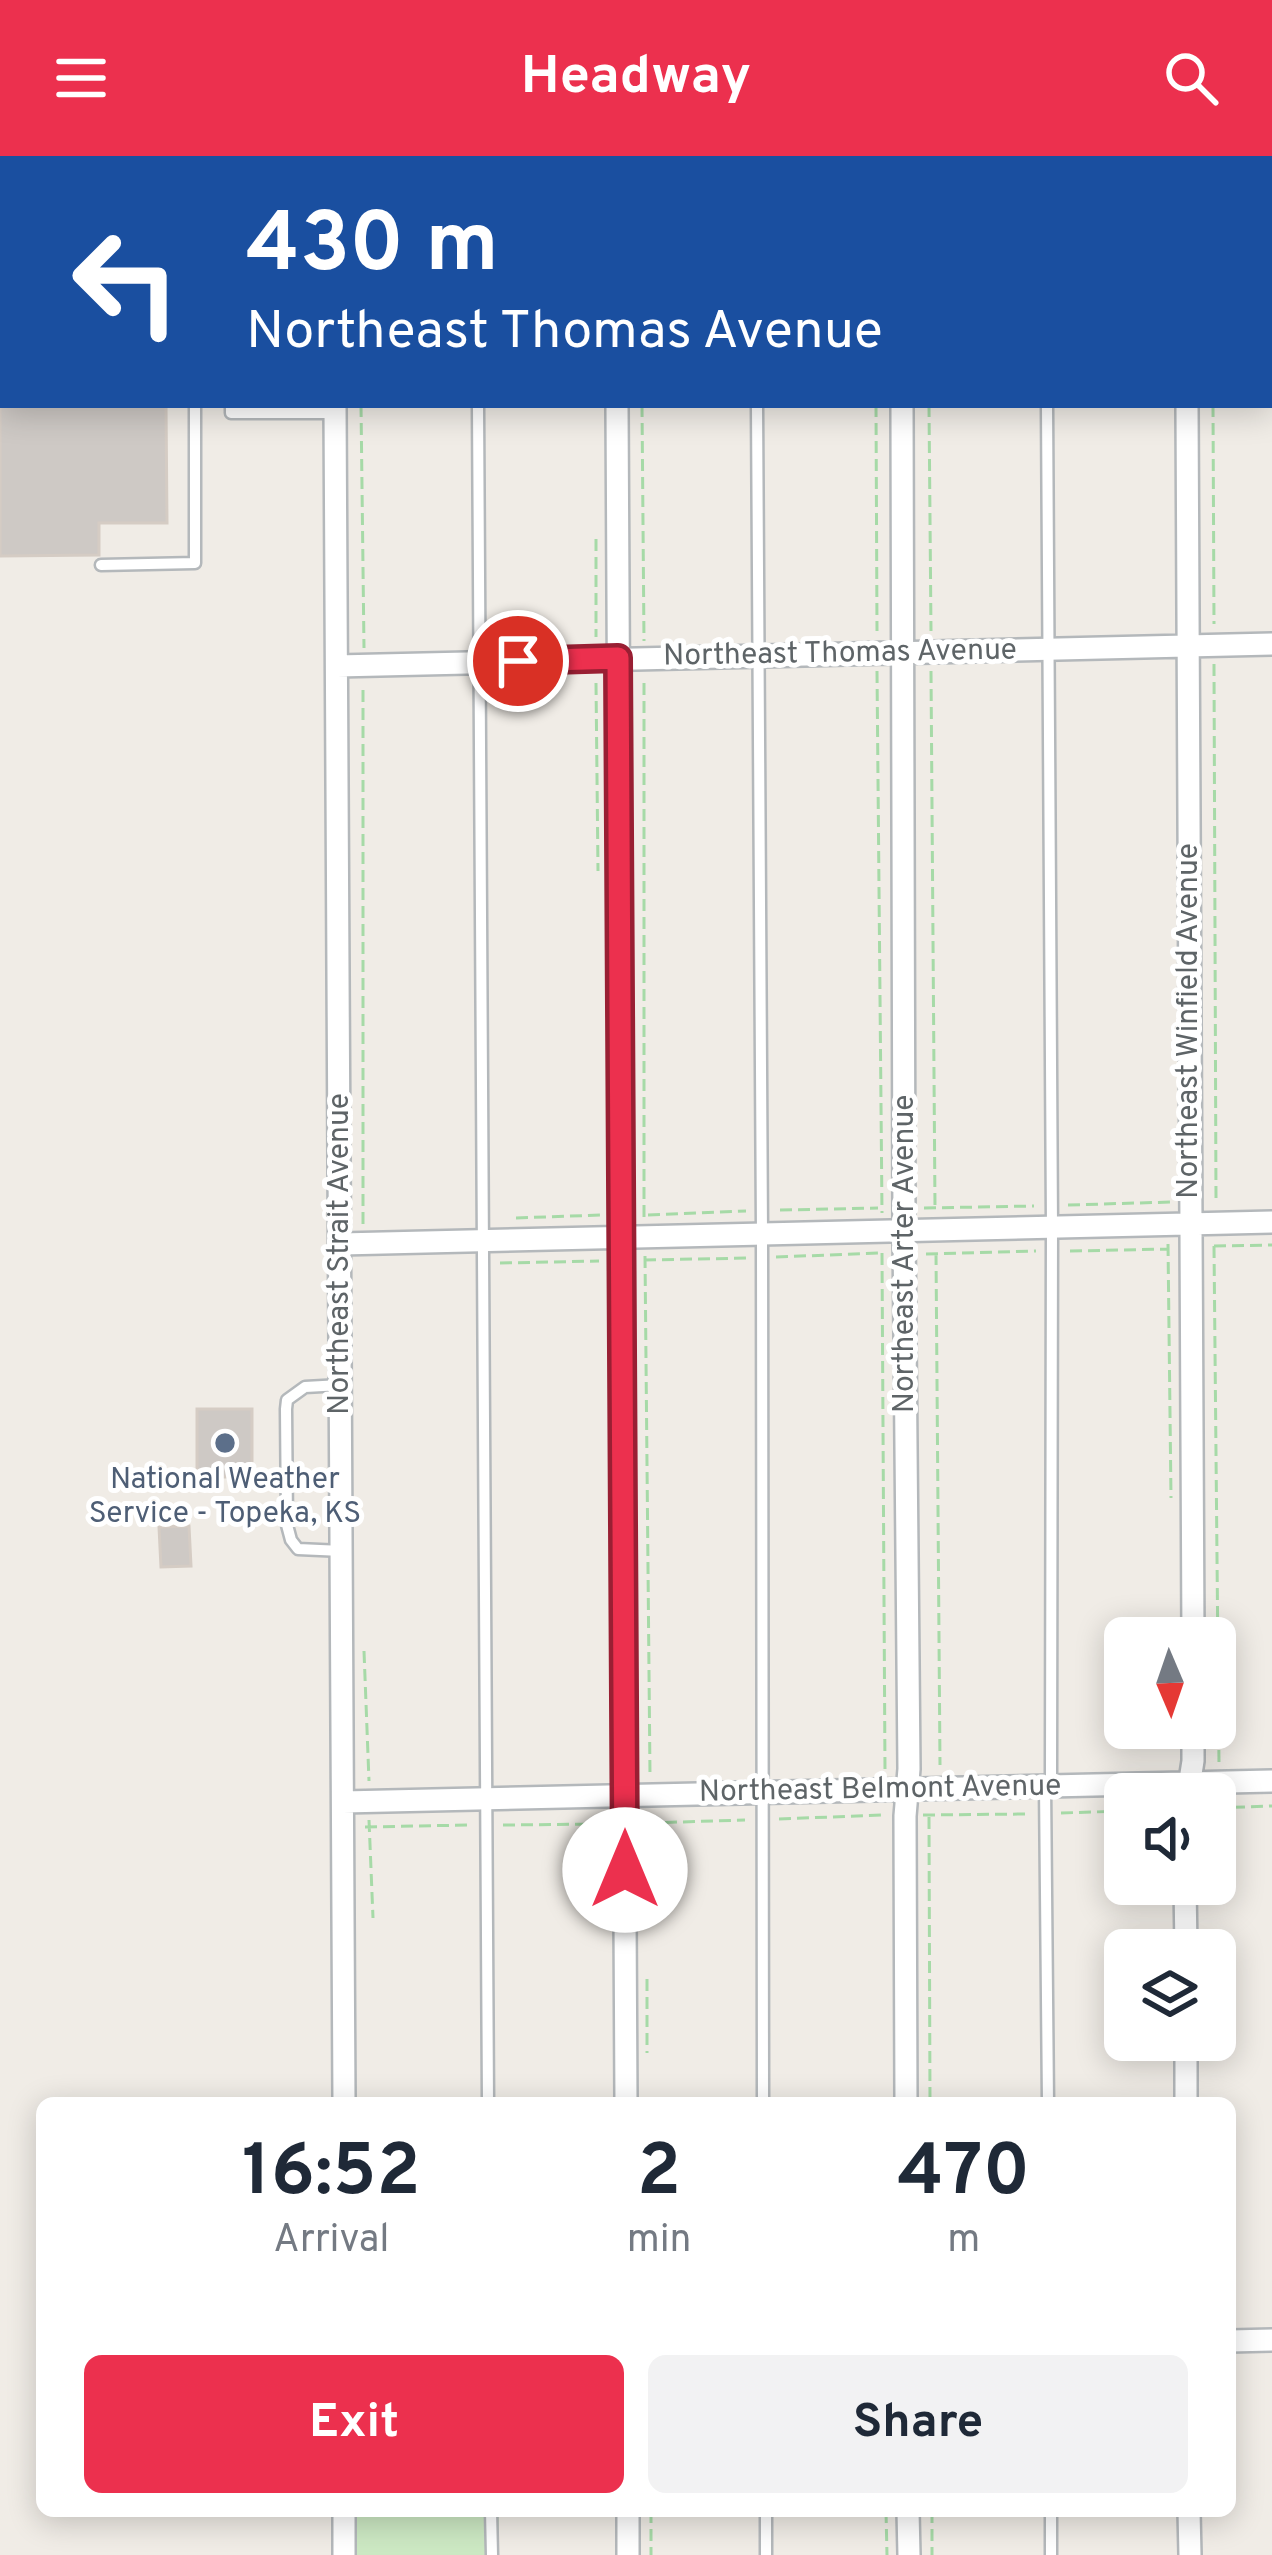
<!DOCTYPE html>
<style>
body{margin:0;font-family:Overpass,sans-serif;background:#f2f2f3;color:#1f2937;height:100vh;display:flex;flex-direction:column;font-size:45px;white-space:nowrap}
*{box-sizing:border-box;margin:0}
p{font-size:39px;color:#747a83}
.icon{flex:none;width:66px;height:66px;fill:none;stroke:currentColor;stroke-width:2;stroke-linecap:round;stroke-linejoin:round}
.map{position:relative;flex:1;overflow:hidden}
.side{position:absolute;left:36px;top:1941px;width:1200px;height:420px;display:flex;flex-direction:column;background:#fff;border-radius:18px;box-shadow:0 6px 30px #0003}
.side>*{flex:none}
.top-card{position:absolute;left:0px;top:0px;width:1272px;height:252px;box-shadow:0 6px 30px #0003;background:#1a4fa0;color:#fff;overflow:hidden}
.needle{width:78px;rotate:178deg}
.controls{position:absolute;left:1104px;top:1461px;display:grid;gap:24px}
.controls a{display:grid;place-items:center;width:132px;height:132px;border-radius:18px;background:#fff;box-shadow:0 6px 30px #0003;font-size:60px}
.pin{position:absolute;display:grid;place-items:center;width:102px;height:102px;color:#fff;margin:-51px;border:6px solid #fff;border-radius:50%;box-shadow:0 3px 12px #0007}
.me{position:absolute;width:132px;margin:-66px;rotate:0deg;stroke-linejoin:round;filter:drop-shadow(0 0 9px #0008)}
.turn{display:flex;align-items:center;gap:42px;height:252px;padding:0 48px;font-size:54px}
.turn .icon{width:156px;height:156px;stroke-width:2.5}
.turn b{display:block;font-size:84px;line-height:102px}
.eta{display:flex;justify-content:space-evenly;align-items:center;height:204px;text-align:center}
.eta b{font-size:72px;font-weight:700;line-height:84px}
.cta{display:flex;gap:24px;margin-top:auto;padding:24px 48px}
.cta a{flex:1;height:138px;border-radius:18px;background:#ec304e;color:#fff;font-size:48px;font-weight:700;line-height:138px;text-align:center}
.cta a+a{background:#f2f2f3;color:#1f2937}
header{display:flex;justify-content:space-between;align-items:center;height:156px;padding:0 48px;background:#ec304e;color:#fff;font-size:54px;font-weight:700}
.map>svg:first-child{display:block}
</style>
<header><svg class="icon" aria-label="menu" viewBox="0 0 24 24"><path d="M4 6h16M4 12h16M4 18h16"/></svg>Headway<svg class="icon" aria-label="search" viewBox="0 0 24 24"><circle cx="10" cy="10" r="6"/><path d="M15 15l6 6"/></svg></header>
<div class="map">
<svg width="1272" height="2399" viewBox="0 0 1272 2399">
<rect width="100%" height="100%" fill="#f0ece6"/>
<path fill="#cce8c3" d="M357,2355H499V2399H357Z"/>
<path fill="#cec9c5" stroke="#d5ccc4" stroke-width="3" d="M0,206H3V249H166L167,367H99V399L0,400Z
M197,1253H252V1321H197Z
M189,1370L191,1410L161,1411L159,1371Z"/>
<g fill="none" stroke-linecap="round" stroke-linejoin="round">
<defs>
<path id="service" d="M477,0V3
M756,0V3
M1046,0V3
M0,162H3
M231,249V257H335
M478,249L488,1947
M757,249L762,1078L763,1947
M1047,249L1052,1071L1051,1612V1621L1045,1630L1048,1947
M101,409L195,407V249
M341,1229L305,1231L287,1244L286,1253L287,1369L291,1384L298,1393L342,1395
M491,2355L492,2399
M766,2355V2399
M1051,2355V2399"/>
<path id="minor" d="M334,0V3
M617,0V3
M900,0V3
M1184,0V3
M335,249L344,1947
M617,249L626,1947
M902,249L904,1075L909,1613L905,1660L906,1947
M1187,249L1193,1482
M337,510L1272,488
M341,1088L1272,1066
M1188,1637L1193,1605V1572
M343,1646L1272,1625
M1185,1728L1186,1794
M1186,1884V1947
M1230,2185L1272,2184
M344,2355V2399
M628,2355V2399
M908,2355L909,2399
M1189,2355L1190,2399"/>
</defs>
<use href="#service" stroke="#b4b8bb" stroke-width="15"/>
<use href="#minor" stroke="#b4b8bb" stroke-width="26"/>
<path stroke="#a6daa7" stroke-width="3" stroke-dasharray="12 6" stroke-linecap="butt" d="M359,0V3
M595,0V3
M640,0V3
M874,0V3
M927,0V3
M1210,0V3
M361,249L364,492
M642,249L644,485
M876,249L877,475
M929,249L931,475
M1213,249L1214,468
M596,383V481
M1214,508L1216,1044
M877,515L882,1057
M931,515L935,1051
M596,527L598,715
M1068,1049L1172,1046
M924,1052L1034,1050
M780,1054L878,1052
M648,1059L746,1055
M644,1061V524
M516,1062L602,1059
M363,1068V531
M1168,1088L1171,1342
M1214,1090L1219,1608
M1214,1090L1272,1089
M1070,1095L1168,1093
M882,1097L885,1615
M936,1097L940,1609
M926,1098L1036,1095
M645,1100L650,1619
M776,1101L881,1097
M644,1104L749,1102
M500,1107L599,1105
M364,1495L369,1625
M1215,1652L1272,1650
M1061,1657L1125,1655
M923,1659L1027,1658
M929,1661L930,1947
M779,1663L883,1659
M369,1664L373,1762
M647,1667L745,1664
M503,1669L601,1668
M365,1671L469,1669
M647,1823V1897
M651,2355V2399
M886,2355L887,2399
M932,2355V2399"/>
<use href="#service" stroke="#fff" stroke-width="10"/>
<use href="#minor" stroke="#fff" stroke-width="21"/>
</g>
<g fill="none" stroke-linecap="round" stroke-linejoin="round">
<defs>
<path id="route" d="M518,505L618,502L625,1714"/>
</defs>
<use href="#route" stroke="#991f33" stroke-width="30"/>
<use href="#route" stroke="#ec304e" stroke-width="21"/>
</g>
<circle fill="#5c6f8a" stroke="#fff" stroke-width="4.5" cx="225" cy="1287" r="12"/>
<g text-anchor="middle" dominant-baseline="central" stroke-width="10" stroke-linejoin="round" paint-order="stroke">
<g font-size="30" fill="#5e6467" stroke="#fff">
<text transform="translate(840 498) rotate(-1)">Northeast Thomas Avenue</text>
<text transform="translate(1189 865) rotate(-90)">Northeast Winfield Avenue</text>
<text transform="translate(340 1098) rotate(-90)">Northeast Strait Avenue</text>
<text transform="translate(905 1098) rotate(-90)">Northeast Arter Avenue</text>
<text transform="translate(880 1634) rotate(-1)">Northeast Belmont Avenue</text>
</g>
<g font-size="30" fill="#4e5e75" stroke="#fff">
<text x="225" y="1324">National Weather<tspan x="225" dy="34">Service - Topeka, KS</tspan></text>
</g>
</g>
</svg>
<div class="controls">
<a><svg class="needle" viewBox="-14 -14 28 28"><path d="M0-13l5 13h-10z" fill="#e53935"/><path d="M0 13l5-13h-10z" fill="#747a83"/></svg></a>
<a><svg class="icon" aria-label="sound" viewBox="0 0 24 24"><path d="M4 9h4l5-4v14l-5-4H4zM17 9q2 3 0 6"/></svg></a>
<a><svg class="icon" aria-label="layers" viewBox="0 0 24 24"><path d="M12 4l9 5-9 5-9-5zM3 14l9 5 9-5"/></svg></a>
</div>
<div class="pin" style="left:518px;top:505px;background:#d93025"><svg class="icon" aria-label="arrive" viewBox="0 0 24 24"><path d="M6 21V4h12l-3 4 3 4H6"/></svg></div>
<svg class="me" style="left:625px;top:1714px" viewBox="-20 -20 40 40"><circle r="19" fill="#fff"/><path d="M0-13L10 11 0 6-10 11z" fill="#ec304e"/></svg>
<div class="top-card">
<div class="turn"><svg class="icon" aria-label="left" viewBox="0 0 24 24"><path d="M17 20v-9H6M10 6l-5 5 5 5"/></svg><div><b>430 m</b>Northeast Thomas Avenue</div></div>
</div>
<section class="side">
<div class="eta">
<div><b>16:52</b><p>Arrival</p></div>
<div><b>2</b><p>min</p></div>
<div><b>470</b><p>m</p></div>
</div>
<div class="cta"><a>Exit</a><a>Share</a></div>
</section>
</div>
